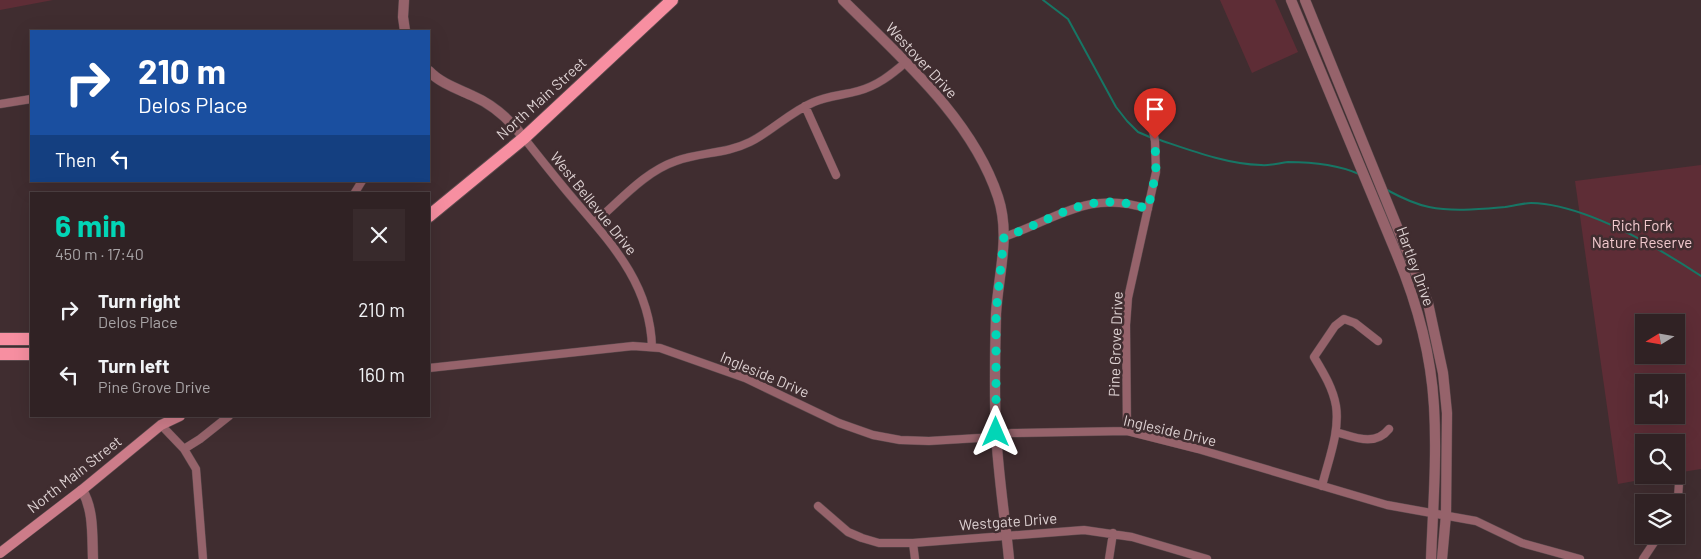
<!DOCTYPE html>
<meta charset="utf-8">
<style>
body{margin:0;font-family:Barlow,sans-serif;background:#382a2c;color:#f1f3f6;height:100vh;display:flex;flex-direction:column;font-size:19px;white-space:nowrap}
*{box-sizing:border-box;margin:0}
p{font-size:16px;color:#a8a4a6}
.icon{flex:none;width:28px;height:28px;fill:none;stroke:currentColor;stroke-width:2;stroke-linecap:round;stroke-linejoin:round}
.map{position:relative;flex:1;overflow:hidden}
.sheet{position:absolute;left:30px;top:192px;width:400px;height:225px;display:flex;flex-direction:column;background:#302224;border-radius:0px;box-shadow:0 5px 20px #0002,0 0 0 1px #4b3f41}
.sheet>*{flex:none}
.guide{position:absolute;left:30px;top:30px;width:400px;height:152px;border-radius:0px;box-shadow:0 5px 20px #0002,0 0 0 1px #4b3f41;background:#1a4fa0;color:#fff;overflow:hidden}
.needle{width:32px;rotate:259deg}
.fabs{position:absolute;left:1635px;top:314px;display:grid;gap:10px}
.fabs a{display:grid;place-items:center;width:50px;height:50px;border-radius:0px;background:#302224;box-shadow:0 5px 20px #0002,0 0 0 1px #4b3f41;font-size:25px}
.pin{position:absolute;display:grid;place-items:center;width:42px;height:42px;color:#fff;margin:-51px -21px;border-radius:50% 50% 50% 0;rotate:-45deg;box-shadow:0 0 5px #0007}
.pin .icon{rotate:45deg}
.me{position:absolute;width:55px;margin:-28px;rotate:0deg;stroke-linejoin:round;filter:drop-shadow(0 0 4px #0008)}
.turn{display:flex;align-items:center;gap:18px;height:105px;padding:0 25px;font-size:22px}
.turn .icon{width:65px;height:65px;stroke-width:2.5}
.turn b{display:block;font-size:35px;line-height:42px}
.then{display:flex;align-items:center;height:48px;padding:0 25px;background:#0003;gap:10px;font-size:19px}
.round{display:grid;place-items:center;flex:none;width:52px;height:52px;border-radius:0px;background:#382a2c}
.headline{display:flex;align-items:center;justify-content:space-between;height:85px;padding:0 25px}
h1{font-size:30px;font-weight:700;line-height:38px;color:#02d5b6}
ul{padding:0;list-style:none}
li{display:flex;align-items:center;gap:15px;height:65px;padding:0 25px}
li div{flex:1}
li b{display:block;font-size:19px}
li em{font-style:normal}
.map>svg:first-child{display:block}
</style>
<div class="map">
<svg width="1701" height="559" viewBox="0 0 1701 559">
<rect width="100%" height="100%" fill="#402d30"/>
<path fill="#5e2d36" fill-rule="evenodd" d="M0,0H53L0,10Z
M1220,0H1275L1298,52L1252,73Z
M1701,165V469L1676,473V442H1644V475H1667L1618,484L1575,181ZM1644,322H1676V355H1644ZM1644,382H1676V415H1644Z"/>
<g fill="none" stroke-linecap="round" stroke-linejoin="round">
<path stroke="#177665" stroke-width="2" d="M1043,0L1068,19L1116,107L1127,121L1138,132L1152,138
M1157,139C1190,150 1226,164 1261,165C1270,166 1279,163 1288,162C1312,162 1336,164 1359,174
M1387,190C1400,197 1414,204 1429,207C1453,212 1481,209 1505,207C1514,206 1523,203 1531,203C1584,204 1657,247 1701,276"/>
<defs>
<path id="minor" d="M0,104L31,99
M805,106L836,175
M524,138C539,157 554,176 570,195C609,241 650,282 652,347
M354,194L362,181
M595,222C620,201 644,172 676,161C700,152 726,154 750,142C772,131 790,112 814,102C827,96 844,95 858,91C877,86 891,75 906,62
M1004,237C1057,219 1089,189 1148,209
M429,368L633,346L660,348L745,378L839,423L873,435L900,440L929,441L996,437L1011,433L1127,431L1198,449L1387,505L1476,521L1522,543L1580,559
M161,425L184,449L196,469L203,559
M1127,431L1126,325L1128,298L1156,172L1155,141L1149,111
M1336,432C1354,437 1375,447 1389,429
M184,449L200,439L229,416
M1322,486C1328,461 1340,432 1336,406C1333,388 1323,372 1314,357L1335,326L1344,319L1355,323L1378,341
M1676,502L1678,498L1680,468
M818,506L848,532L862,538L879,543H913L1084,530L1132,537L1207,559
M913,543L915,559
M1109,559L1113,533
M1643,559L1659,535"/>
<path id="tertiary" d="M404,0L403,17L405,31
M843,0C900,57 972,118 998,197C1011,236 998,275 996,314C995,352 994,392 996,431C998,474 1005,517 1009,559
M1291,0L1397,255C1417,303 1431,354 1434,406C1437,457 1433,508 1431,559
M1305,0L1428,303L1443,373L1447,413L1446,515L1442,559
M429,71C440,83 458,89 473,96C494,105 510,120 524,138
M82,490C94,510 92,536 93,559"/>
<path id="secondary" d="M0,553L82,490L161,425L180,416"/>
<path id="primary" d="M429,216L524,138L672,0
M0,339H31
M0,354H31"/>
</defs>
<use href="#minor" stroke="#5c4a4d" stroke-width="9"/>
<use href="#tertiary" stroke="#5c4a4d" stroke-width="11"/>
<use href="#secondary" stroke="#5c4a4d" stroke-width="11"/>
<use href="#primary" stroke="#5c4a4d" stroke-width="14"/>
<use href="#minor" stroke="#96636b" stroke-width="8"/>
<use href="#tertiary" stroke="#96636b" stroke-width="10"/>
<use href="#secondary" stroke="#cc7c89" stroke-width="10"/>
<use href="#primary" stroke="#f78fa1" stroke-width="12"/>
</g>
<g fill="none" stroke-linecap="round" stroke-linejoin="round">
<path stroke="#02d5b6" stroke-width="9" stroke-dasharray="0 16.2" d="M996,432V313L1004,237C1058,219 1087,188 1148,209L1156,172L1155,139"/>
</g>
<g text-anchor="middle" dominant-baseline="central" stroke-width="5" stroke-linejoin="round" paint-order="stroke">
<g font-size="15" fill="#dcd0d1" stroke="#402d30">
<text transform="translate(922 60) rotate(47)">Westover Drive</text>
<text transform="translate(541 98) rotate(-42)">North Main Street</text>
<text transform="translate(594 203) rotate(51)">West Bellevue Drive</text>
<text transform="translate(1416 266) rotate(70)">Hartley Drive</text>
<text transform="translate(1115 344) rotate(-88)">Pine Grove Drive</text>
<text transform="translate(765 374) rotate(23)">Ingleside Drive</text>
<text transform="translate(1170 430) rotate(13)">Ingleside Drive</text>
<text transform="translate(74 474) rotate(-38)">North Main Street</text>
<text transform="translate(1008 521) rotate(-4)">Westgate Drive</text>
</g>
<g font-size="15" fill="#f2c9ce" stroke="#402d30">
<text x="1642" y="225">Rich Fork<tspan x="1642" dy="17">Nature Reserve</tspan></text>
</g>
</g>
</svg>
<div class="fabs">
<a><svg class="needle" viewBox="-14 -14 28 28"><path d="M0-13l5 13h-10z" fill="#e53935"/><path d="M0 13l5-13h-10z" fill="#a8a4a6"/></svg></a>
<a><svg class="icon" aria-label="sound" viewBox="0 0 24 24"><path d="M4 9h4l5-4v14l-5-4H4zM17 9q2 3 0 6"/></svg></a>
<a><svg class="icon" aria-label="search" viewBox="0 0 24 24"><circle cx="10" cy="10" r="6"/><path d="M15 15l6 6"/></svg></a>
<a><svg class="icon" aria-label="layers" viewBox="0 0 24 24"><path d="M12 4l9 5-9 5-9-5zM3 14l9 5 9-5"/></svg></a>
</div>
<div class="pin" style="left:1155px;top:139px;background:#d93025"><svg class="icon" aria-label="arrive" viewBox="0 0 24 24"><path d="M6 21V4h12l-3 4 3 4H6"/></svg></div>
<svg class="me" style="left:996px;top:432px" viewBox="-20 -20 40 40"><path d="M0-17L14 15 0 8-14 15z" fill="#02d5b6" stroke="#fff" stroke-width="4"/></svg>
<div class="guide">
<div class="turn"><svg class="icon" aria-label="right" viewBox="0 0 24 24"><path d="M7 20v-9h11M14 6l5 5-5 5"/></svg><div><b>210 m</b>Delos Place</div></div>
<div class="then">Then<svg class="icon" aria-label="left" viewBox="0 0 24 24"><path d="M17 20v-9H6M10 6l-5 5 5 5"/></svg></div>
</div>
<section class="sheet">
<div class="headline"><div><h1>6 min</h1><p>450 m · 17:40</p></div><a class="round"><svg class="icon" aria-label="close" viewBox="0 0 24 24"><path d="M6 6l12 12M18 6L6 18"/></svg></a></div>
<ul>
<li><svg class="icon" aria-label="right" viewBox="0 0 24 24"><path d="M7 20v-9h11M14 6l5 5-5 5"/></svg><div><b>Turn right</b><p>Delos Place</p></div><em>210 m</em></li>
<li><svg class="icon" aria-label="left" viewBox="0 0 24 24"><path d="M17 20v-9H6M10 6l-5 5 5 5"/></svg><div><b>Turn left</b><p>Pine Grove Drive</p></div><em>160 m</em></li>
</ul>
</section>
</div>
